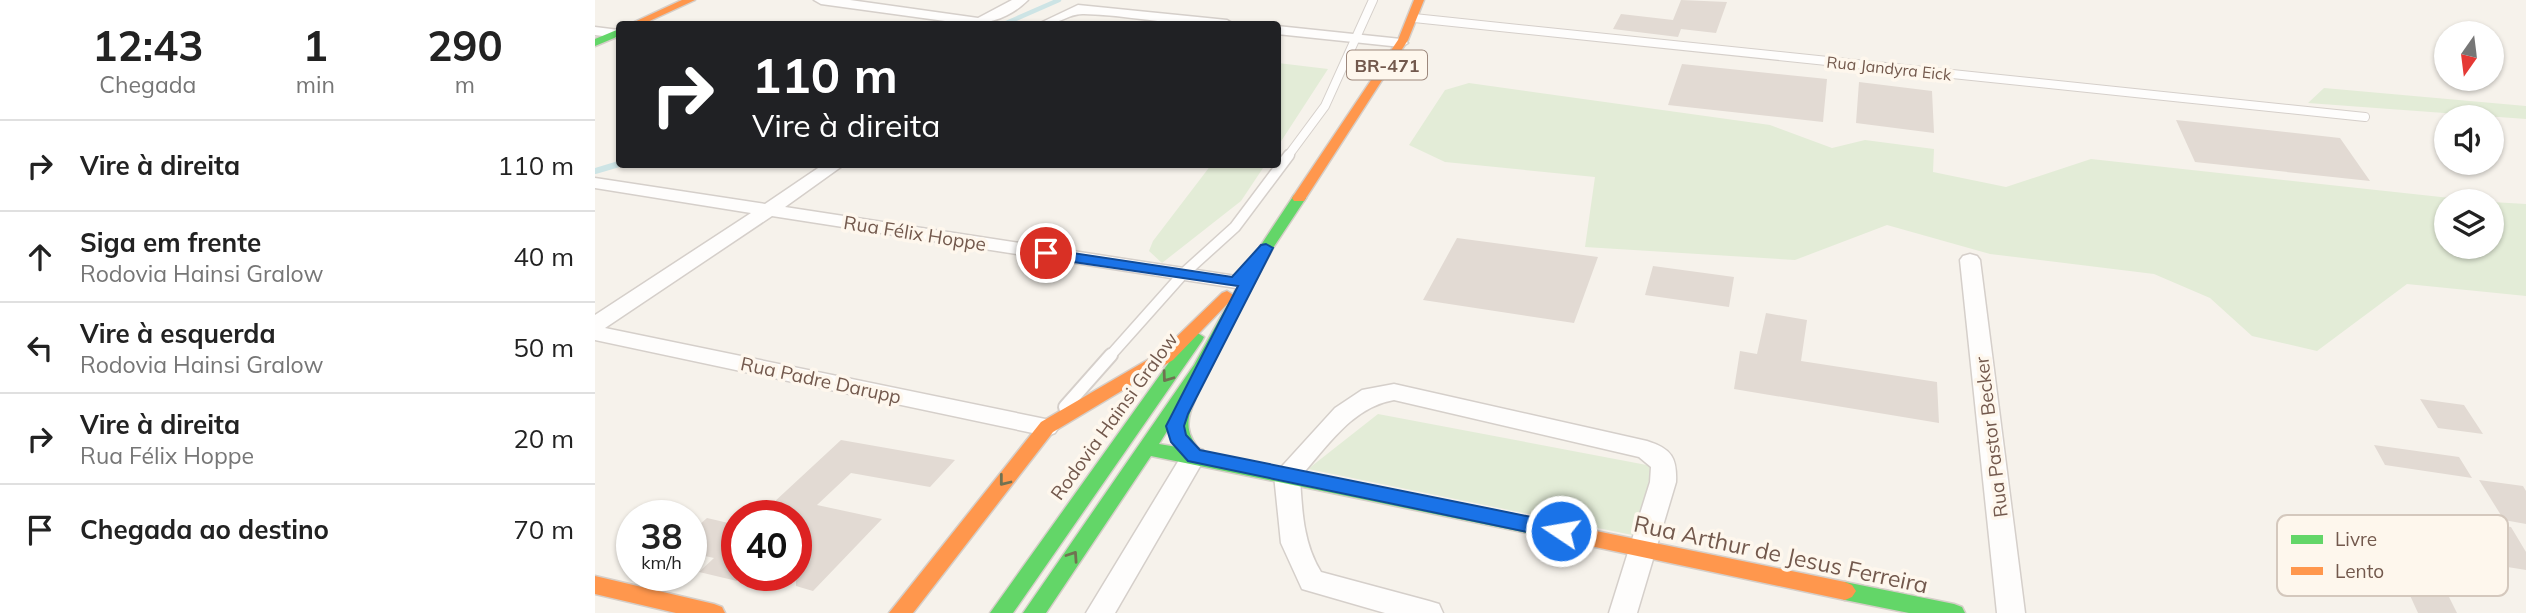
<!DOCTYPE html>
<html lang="pt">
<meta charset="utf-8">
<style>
body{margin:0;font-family:Mulish,sans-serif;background:#f2f2f2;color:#222;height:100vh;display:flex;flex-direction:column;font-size:26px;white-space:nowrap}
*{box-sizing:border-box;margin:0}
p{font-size:23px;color:#767676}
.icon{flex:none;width:38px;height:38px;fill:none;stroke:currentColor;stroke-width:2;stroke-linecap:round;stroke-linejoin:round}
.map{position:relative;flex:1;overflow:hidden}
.details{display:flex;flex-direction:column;background:#fff;width:595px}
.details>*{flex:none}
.top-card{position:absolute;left:21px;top:21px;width:665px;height:147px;border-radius:7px;box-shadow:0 2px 5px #0004;background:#202124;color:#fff;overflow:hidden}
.needle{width:46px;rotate:194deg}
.tools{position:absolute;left:1839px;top:21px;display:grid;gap:14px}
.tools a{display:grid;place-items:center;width:70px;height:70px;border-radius:50%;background:#fff;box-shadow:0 2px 5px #0004;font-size:35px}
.speed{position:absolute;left:21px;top:500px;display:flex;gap:14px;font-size:35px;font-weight:700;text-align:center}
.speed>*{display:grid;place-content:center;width:91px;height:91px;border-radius:50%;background:#fff;box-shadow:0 2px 5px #0004;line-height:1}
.speed small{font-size:18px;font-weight:400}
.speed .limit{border:10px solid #d22;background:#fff;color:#111}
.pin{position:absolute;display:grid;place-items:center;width:60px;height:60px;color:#fff;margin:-30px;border:4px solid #fff;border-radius:50%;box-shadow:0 2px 7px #0007}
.me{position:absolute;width:77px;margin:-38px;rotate:282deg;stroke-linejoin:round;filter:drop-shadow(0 0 5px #0008)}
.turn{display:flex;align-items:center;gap:24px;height:147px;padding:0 21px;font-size:32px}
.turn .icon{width:91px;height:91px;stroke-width:2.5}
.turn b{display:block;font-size:49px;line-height:60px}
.eta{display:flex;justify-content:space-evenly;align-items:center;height:119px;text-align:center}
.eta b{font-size:42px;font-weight:700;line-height:49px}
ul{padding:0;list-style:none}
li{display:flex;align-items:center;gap:21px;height:91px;padding:0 21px;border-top:2px solid #e0e0e0}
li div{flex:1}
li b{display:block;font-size:26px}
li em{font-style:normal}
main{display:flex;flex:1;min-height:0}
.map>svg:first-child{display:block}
</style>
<main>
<section class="details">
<div class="eta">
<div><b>12:43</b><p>Chegada</p></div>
<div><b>1</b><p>min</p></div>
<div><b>290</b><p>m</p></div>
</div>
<ul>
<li><svg class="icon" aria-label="right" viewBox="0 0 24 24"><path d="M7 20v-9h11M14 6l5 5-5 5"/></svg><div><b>Vire à direita</b></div><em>110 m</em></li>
<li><svg class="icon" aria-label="ahead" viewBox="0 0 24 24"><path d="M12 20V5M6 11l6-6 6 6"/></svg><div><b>Siga em frente</b><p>Rodovia Hainsi Gralow</p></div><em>40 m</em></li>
<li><svg class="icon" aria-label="left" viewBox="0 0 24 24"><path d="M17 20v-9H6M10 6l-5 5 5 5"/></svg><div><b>Vire à esquerda</b><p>Rodovia Hainsi Gralow</p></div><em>50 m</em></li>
<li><svg class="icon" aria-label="right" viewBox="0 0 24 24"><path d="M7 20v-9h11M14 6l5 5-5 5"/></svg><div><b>Vire à direita</b><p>Rua Félix Hoppe</p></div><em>20 m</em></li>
<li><svg class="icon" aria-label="arrive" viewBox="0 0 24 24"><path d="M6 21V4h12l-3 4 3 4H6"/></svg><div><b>Chegada ao destino</b></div><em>70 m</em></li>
</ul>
</section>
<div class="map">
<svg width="1931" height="613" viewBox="0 0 1931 613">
<rect width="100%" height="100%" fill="#f6f2eb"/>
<path fill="#e3ecd7" d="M683,63L733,69L683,146L682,63Z
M874,83L1175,125L1237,148L1270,140L1339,149L1338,172L1411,187L1496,159L1883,201H1852V247H1897V202L1931,204V296L1812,284L1722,351L1657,336L1615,298L1559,274L1395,254L1292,225L1200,260L990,247L1000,177L850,162L814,145L850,90Z
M1729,88L1931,106V119L1713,103Z
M616,165H670L646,201L567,263L554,251L558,241Z
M783,414L1057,466L1042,536L713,469Z"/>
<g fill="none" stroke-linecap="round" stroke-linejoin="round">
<path stroke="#cde4e5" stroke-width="4.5" d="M409,24L464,0"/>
<path stroke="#cde4e5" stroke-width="6" d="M0,171L24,164"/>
</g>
<path fill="#e2dad3" d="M1086,0L1132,2L1121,33L1086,29L1083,37L1018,29L1026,14L1078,20Z
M1087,64L1232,79L1228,122L1073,105Z
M1264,82L1337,91L1339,133L1261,123Z
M1581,120L1745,138L1775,181L1600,162Z
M862,238L1003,257L979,323L828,300Z
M1058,266L1139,277L1134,307L1050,295Z
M1171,313L1212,320L1206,361L1342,382L1344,423L1139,389L1145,351L1162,354Z
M1825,399L1869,405L1888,434L1843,428Z
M246,440L360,460L335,487L256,473L222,505L287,519L218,591L201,586V516H164Z
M1779,445L1864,457L1877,478L1790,465Z
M1884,480L1928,486L1931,491V524L1909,520Z
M112,518L142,525V581L104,572L119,558L96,553V532Z
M1865,518L1916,527L1931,552V570L1851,557L1845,539H1849L1843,527L1872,531Z
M1808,580L1849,587L1862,613H1823Z"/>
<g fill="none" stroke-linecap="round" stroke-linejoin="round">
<defs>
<path id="lane-far2" d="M819,18L1770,117
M693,156L730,106L778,0"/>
<path id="lane-far1" d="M515,356L588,274L640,227L694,155"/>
<path id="lane" d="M470,407L516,355"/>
<path id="street" d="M219,0H255L383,18L417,0H433C416,17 395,24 372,24L226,4Z
M483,5L632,20L639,24C589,29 539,15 489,14C473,13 464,26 443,24Z
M682,26L806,39L813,43L806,47L682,34Z
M0,27L24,30V38L0,35Z
M229,164H250L190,207L641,276L648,278L651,282L648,286L641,288L177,216L10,328L460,421L464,427L460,433L452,436L0,340V315L156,213L0,188V178L170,204Z
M1375,254L1382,256L1385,260L1430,613H1402L1365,260L1368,256Z
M799,384L1052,441C1077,449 1082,458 1081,482L1042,613H1014L1055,482L1056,467L1044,457L799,400C757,407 732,447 705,477C707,510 708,543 726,572L834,601L844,604L848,613H790L707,589L686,543L679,475L740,408L767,390Z
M599,447L608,450L611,456L520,613H491L590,450Z"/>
<path id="fast" d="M24,29V36L0,46V39Z
M704,194L711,198L678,248L614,367L596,395L600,400C590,422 591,434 606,452L967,524L974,526L977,532L974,538L967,540L556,456L451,613H428L599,365L664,248L699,195ZM574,428L582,447L564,444Z
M601,332L609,337L607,341L418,613H395L595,333Z
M1250,582L1359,604L1367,607L1370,613H1314L1250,600L1243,597L1239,591L1243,585Z"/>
<path id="slow" d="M87,0H100L48,24H35Z
M819,0H829L813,40L709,201H699L697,198L803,40Z
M632,291L640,296L637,299L578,360L458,432L318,613H294L446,422L566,352L627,293Z
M967,524L1250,582L1257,585L1261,591L1257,597L1250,600L967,540L960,538L957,532L960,526Z
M0,576L119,604L127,607L130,613H81L0,594Z"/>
</defs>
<use href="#lane-far2" stroke="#d5cfca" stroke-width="10"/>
<use href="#lane-far1" stroke="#d5cfca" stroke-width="13"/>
<use href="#lane" stroke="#d5cfca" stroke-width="16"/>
<use href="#street" stroke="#d5cfca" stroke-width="3"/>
<use href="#fast" stroke="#d5cec8" stroke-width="3"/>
<use href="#slow" stroke="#d5cec8" stroke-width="3"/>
<use href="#lane-far2" stroke="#fefdfc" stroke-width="8"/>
<use href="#lane-far1" stroke="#fefdfc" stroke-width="10"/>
<use href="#lane" stroke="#fefdfc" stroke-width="12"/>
<use href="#street" fill="#fefdfc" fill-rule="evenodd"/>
<use href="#fast" fill="#63d668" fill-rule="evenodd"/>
<use href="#slow" fill="#ff974d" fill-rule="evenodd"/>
</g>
<defs><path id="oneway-chevron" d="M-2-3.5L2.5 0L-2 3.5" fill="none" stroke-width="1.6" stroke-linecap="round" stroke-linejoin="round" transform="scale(1.75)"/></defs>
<g stroke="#707252">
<use href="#oneway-chevron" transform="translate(572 377) rotate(126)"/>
<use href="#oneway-chevron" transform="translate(409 481) rotate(128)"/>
<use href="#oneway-chevron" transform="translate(478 556) rotate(-56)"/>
</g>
<path fill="#1a73e8" stroke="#114b97" stroke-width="2" d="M671,244L678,248L593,414L589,426L591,435L605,450L966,523L973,526L976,531L973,537L966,539L593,461L576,442L571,426L643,286L451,258L443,253L451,249L637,277L666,245Z"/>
<g text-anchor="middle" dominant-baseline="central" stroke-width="7" stroke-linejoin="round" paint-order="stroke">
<g font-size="16" fill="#73594d" stroke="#fef7ed">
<text transform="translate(1294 68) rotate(6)">Rua Jandyra Eick</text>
</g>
<rect fill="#fef7ed" stroke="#9d887d" stroke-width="2" x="752" y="50.5" width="80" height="29" rx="5"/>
<g font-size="18" font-weight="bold" fill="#73594d">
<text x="792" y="65">BR-471</text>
</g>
<g font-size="19" fill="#73594d" stroke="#fef7ed">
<text transform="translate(320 233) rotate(9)">Rua Félix Hoppe</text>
<text transform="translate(226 380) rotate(12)">Rua Padre Darupp</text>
<text transform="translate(519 416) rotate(-54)">Rodovia Hainsi Gralow</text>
<text transform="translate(1396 437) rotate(-97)">Rua Pastor Becker</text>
</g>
<g font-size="23" fill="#73594d" stroke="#fef7ed">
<text transform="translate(1186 554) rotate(12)">Rua Arthur de Jesus Ferreira</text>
</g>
</g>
<rect x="1682" y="515" width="231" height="81" rx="10" fill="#fef7ed" stroke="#d4c8bd" stroke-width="2"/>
<rect x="1696" y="535" width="32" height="9" fill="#63d668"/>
<rect x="1696" y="567" width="32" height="8" fill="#ff974d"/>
<g font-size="19" fill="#73594d">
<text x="1740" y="546">Livre</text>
<text x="1740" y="578">Lento</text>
</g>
</svg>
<div class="tools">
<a><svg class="needle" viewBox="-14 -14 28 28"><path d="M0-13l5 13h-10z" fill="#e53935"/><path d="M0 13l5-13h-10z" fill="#767676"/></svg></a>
<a><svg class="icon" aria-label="sound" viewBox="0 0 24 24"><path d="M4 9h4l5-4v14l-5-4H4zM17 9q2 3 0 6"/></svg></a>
<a><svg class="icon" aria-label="layers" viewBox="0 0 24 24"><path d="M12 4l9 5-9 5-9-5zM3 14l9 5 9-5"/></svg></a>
</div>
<div class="speed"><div>38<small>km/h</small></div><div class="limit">40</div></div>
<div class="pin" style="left:451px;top:253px;background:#d93025"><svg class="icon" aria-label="arrive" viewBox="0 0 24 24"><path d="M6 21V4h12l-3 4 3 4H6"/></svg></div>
<svg class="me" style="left:966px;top:531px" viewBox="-20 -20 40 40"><circle r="17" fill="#1a73e8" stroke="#fff" stroke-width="3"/><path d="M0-11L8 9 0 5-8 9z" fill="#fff"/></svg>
<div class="top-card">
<div class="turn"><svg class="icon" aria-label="right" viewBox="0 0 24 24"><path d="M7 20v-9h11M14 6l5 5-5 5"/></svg><div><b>110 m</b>Vire à direita</div></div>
</div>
</div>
</main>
